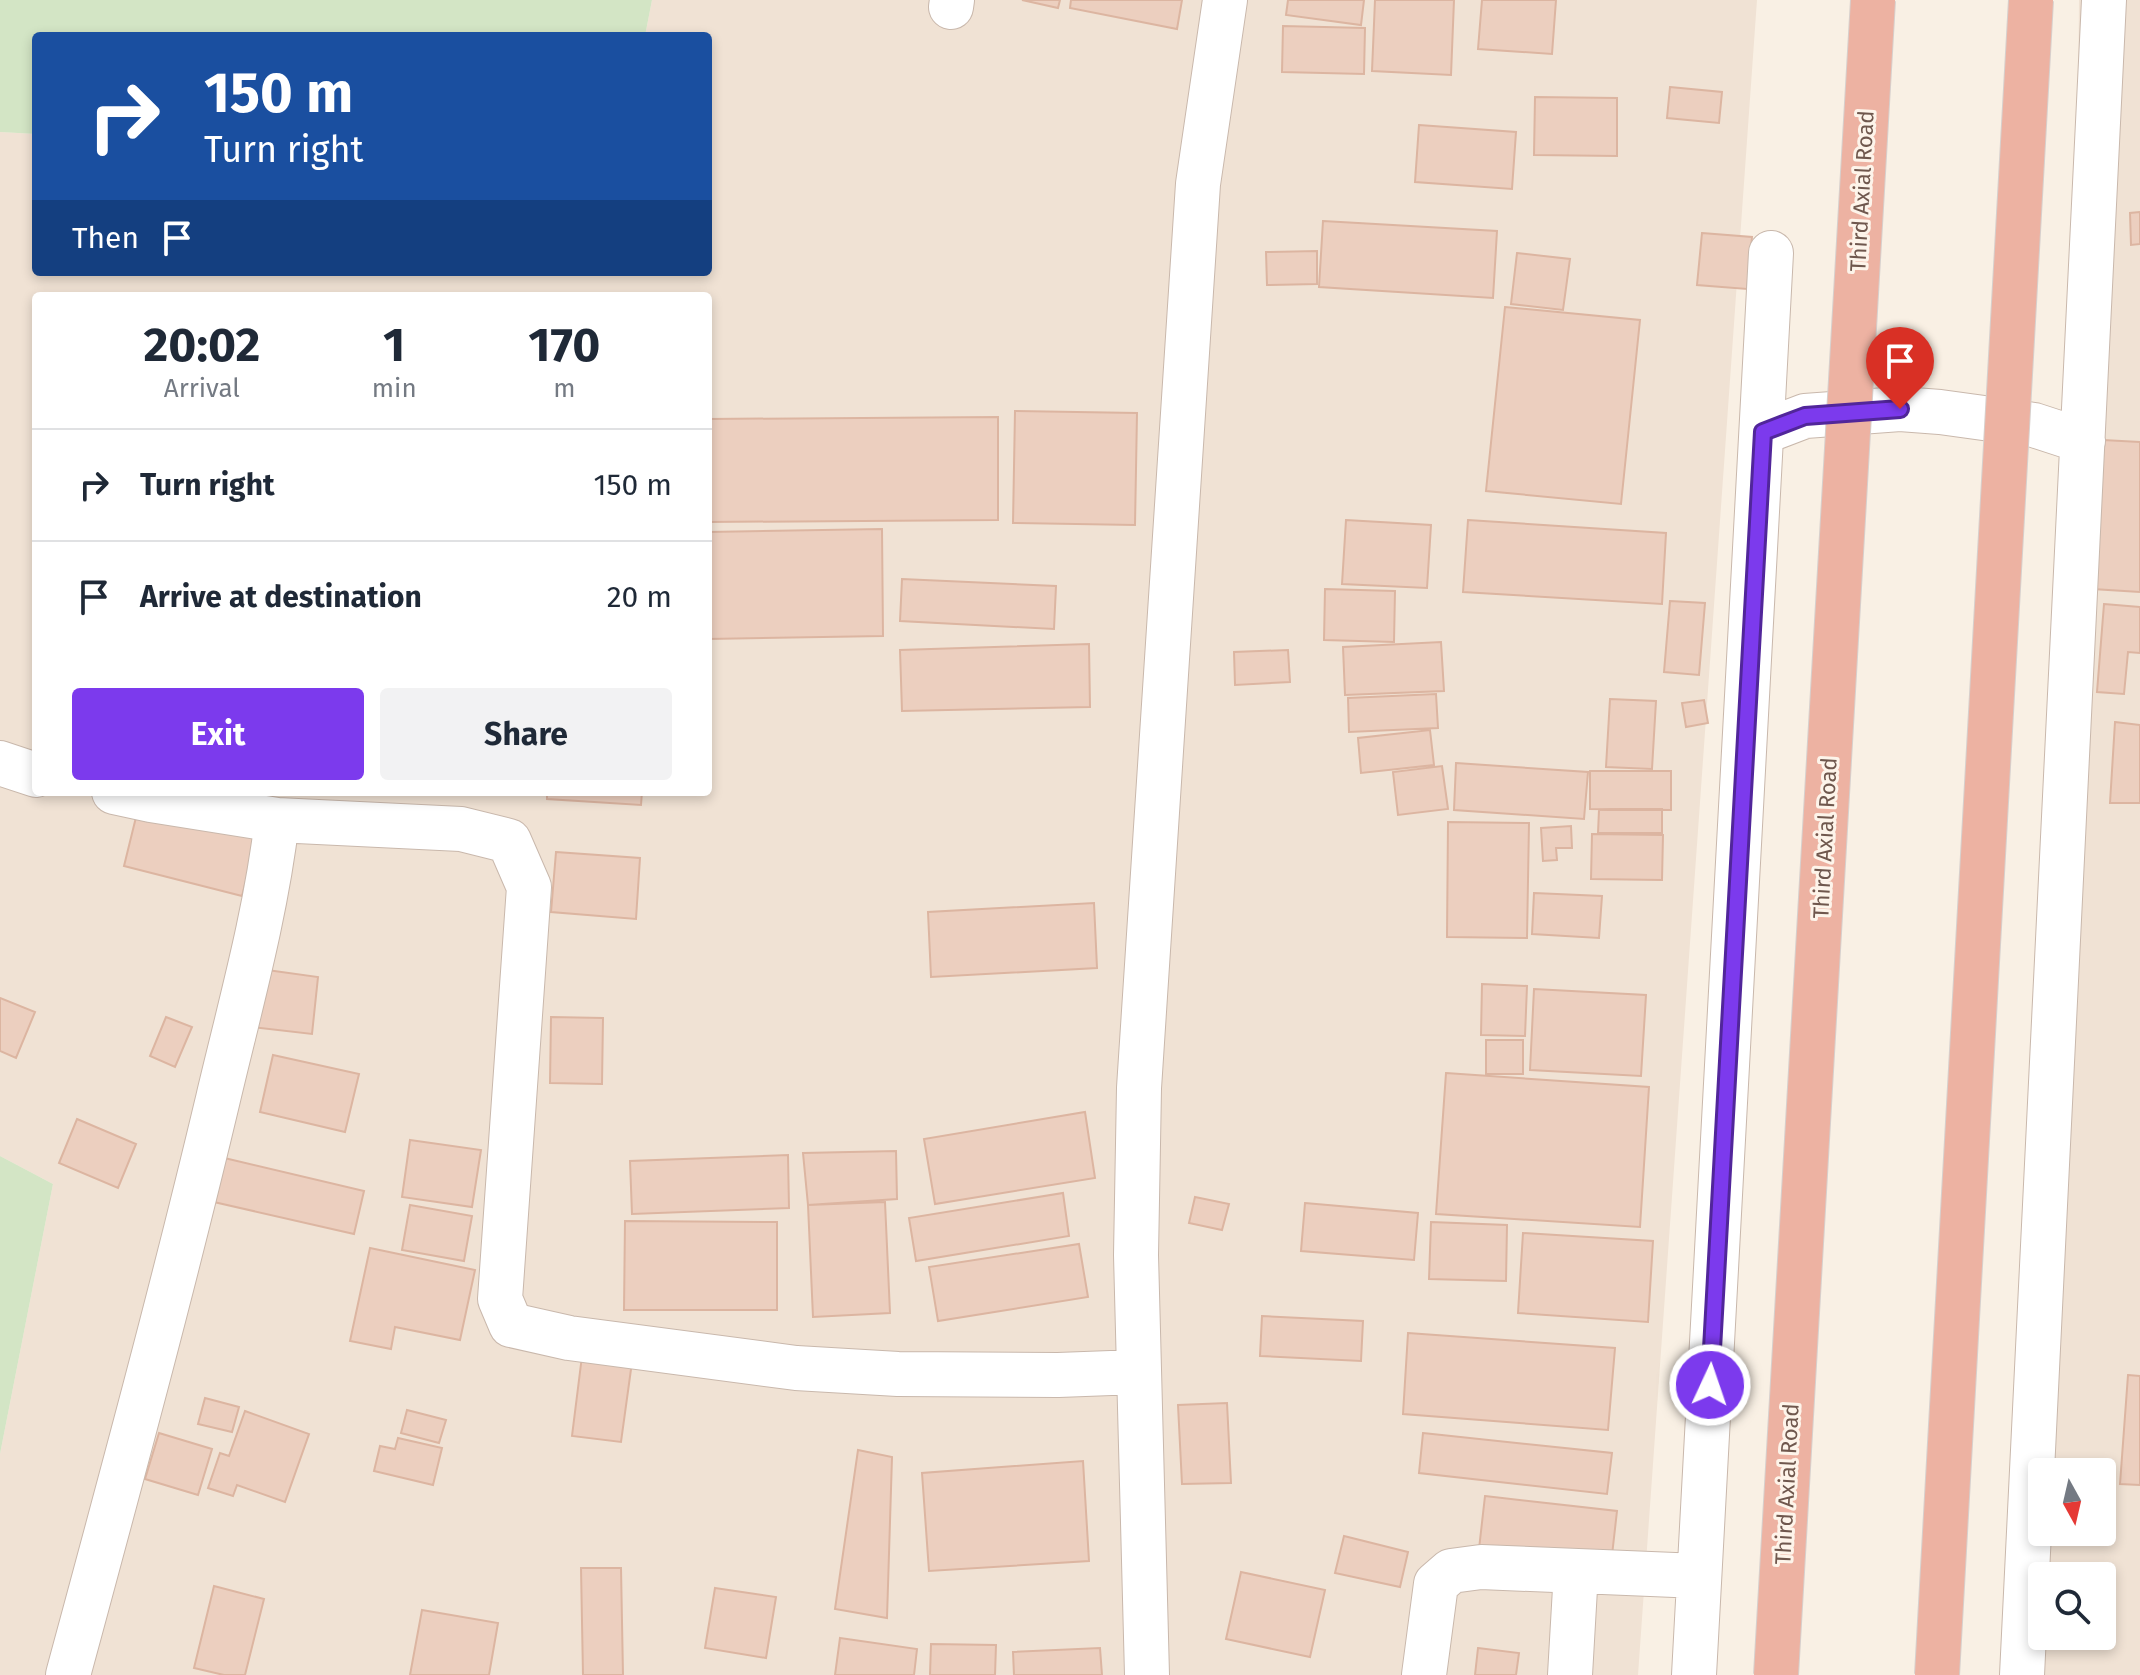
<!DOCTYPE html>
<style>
body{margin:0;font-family:"Fira Sans",sans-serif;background:#f2f2f3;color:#1f2937;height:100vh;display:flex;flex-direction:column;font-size:30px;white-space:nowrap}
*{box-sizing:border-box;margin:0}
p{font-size:26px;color:#747a83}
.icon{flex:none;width:44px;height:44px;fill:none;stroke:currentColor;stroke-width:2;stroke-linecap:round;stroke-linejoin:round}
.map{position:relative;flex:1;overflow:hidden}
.panel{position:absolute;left:32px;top:292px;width:680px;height:504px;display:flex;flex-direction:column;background:#fff;border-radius:8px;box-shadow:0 4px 12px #0003}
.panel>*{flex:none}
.top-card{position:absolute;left:32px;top:32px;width:680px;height:244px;border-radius:8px;box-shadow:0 4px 12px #0003;background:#1a4fa0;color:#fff;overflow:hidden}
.needle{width:52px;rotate:172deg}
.controls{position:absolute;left:2028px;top:1458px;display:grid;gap:16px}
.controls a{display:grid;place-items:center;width:88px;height:88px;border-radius:8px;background:#fff;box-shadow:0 4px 12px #0003;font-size:40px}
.pin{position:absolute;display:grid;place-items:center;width:68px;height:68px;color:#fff;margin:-82px -34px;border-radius:50% 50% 50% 0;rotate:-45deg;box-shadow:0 0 8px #0007}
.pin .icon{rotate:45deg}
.me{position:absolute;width:88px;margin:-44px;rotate:3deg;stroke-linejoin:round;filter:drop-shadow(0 0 6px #0008)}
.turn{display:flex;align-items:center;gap:28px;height:168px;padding:0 40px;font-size:36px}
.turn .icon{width:104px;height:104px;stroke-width:2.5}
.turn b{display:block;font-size:56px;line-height:68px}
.then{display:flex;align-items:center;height:76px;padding:0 40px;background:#0003;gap:16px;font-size:30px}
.eta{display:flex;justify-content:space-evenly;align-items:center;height:136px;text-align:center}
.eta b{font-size:48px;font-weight:700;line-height:56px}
.primary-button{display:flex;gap:16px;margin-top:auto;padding:16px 40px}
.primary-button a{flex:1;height:92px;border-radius:8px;background:#7c3aed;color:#fff;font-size:32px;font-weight:700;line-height:92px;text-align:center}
.primary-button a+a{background:#f2f2f3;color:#1f2937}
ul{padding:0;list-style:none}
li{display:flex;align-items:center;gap:24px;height:112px;padding:0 40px;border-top:2px solid #e0e1e3}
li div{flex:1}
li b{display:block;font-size:30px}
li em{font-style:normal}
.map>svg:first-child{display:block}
</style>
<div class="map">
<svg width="2140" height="1675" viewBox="0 0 2140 1675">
<rect width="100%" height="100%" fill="#f9f0e4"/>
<path fill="#f0e2d4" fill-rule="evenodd" d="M652,0H1757L1638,1675H0V1454L53,1184L0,1156V132L36,134V272H708V36H645ZM36,296H708V792H36Z
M2079,0H2140V1675H2037L2044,1532H2102V1472H2046L2070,921ZM2042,1576H2102V1636H2042Z"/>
<path fill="#d3e5c5" d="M0,0H652L645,36H36V134L0,132Z
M0,1156L53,1184L0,1454Z"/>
<path fill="#eccfbf" stroke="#dcb5a1" stroke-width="2" d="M1022,0H1060L1058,8Z
M1071,0H1182L1177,29L1070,8Z
M1288,0H1364L1361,25L1286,15Z
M1375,0H1454L1451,75L1372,71Z
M1482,0H1556L1552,54L1478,49Z
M1283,26L1365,28L1364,74L1282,72Z
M1670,87L1722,92L1719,123L1667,118Z
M1535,97L1617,98V156L1534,155Z
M1419,125L1516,132L1512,189L1415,182Z
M2140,212V244L2131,245L2130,213Z
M1323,221L1497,231L1493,298L1319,287Z
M1702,233L1752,237L1747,289L1697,285Z
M1317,251V284L1267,285L1266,252Z
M1517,253L1570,259L1563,310L1511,304Z
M1505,307L1640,320L1621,504L1486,491Z
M1015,411L1137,413L1135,525L1013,523Z
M998,417V520L708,522V419Z
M2103,440L2140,442V592L2093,589Z
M1346,520L1431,525L1427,588L1342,584Z
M1468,520L1666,533L1662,604L1463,592Z
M882,529L883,636L708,639V532Z
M902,579L1056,586L1054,629L900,621Z
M1325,589L1395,591L1394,642L1324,640Z
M1670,601L1705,603L1699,675L1664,672Z
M2104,604L2140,607V653L2128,652L2124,694L2097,692Z
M1441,642L1444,691L1345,695L1343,647Z
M1089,644L1090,707L902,711L900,650Z
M1288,650L1290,682L1235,685L1234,652Z
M1436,694L1438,728L1349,732L1348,698Z
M1610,699L1656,701L1652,769L1606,767Z
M1704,700L1708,723L1686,727L1682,703Z
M2115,722L2140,725V803H2110Z
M1430,730L1434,765L1361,773L1358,738Z
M1456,763L1588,772L1584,819L1454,810Z
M1442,766L1448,809L1398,815L1393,772Z
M1590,771H1671V810L1590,809Z
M547,792H642L641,805L547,799Z
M139,805L258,834L242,896L124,866Z
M1662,809V833H1598L1599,810Z
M1448,822L1529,823L1527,938L1447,937Z
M1571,826L1572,848H1556L1557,860L1543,861L1541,828Z
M1592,834L1663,835L1662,880L1591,879Z
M556,852L640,858L636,919L551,912Z
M1534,893L1602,896L1599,938L1532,934Z
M1094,903L1097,968L931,977L928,912Z
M260,969L318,977L312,1034L252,1027Z
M1482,984L1527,986L1525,1036L1481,1035Z
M1534,989L1646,995L1641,1076L1530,1070Z
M0,998L35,1012L16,1058L0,1051Z
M166,1017L192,1027L175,1067L150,1056Z
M551,1017L603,1018L602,1084L550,1083Z
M1486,1040H1523V1074H1486Z
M273,1055L359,1074L345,1132L260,1112Z
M1446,1073L1649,1087L1640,1227L1436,1214Z
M1085,1112L1095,1178L935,1204L924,1139Z
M77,1119L136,1144L118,1188L59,1163Z
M410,1140L481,1150L472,1207L402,1197Z
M896,1151L897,1199L808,1205L803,1153Z
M788,1155L789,1208L632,1214L630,1161Z
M216,1156L364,1191L354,1234L205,1200Z
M1063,1193L1069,1236L916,1261L909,1218Z
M1195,1197L1229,1204L1222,1230L1189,1223Z
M885,1202L890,1313L813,1317L808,1205Z
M1305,1203L1418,1213L1414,1260L1301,1251Z
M410,1205L472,1216L464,1261L402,1250Z
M625,1221L777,1222V1310H624Z
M1431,1222L1507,1225L1506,1281L1429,1279Z
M1523,1233L1653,1241L1648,1322L1518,1313Z
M1079,1244L1088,1297L938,1321L929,1267Z
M370,1248L475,1270L460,1340L395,1327L391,1349L350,1341Z
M1262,1316L1363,1321L1361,1361L1260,1356Z
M1408,1333L1615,1348L1608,1430L1403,1414Z
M582,1356L632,1362L621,1442L572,1436Z
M2128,1375L2140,1376V1485L2120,1484Z
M205,1398L239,1407L232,1432L198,1424Z
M1227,1403L1231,1483L1182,1484L1178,1405Z
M407,1410L446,1420L439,1443L401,1433Z
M245,1411L309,1434L285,1502L237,1485L233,1496L208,1488L220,1453L229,1456Z
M159,1433L212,1449L198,1495L145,1479Z
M1423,1433L1612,1453L1607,1494L1419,1473Z
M398,1438L442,1448L433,1485L374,1471L380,1446L395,1449Z
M858,1450L892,1457L887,1618L835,1609Z
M1083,1461L1089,1561L929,1571L922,1473Z
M1485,1496L1617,1511L1611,1564L1479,1549Z
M1344,1536L1408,1552L1400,1587L1335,1573Z
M581,1568H621L623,1675H583Z
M1241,1572L1325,1590L1310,1657L1226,1639Z
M214,1586L264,1599L245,1675H224L194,1668Z
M715,1588L776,1597L766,1658L705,1648Z
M422,1610L498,1623L489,1675H410Z
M840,1638L917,1649L914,1675H835Z
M931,1644L996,1645L995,1675H930Z
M1100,1648L1102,1675H1014L1013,1652Z
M1478,1648L1519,1653L1516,1675H1475Z"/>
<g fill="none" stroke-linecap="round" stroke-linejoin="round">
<defs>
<path id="minor" d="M951,7L952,0
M1763,432L1805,416L1900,409L1940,412L2034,425L2083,441
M0,763L36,775
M114,792L151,800L277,820
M68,1675C120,1483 172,1292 218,1099C240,1006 266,914 277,820L461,829L509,841L529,887L500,1299L511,1325L569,1338L796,1368L898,1374L1058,1375L1138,1372
M1147,1675L1136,1255L1139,1088L1198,184L1225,0
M1424,1675L1436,1584L1451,1571L1481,1567L1699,1576
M1570,1675L1576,1571
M1694,1675L1771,253
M2022,1675L2104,0"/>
</defs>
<use href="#minor" stroke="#c9b8ac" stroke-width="46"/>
<use href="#minor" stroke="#fff" stroke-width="44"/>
<defs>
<path id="highway-bridge" d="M1776,1675L1873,0
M1937,1675L2031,0"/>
</defs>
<use href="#highway-bridge" stroke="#d7d0cd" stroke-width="46" stroke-linecap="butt"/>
<use href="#highway-bridge" stroke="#edb2a2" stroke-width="44"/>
</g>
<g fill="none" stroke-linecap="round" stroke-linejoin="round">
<defs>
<path id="route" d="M1710,1385L1763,432L1805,416L1900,409"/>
</defs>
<use href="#route" stroke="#51269a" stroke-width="20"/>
<use href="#route" stroke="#7c3aed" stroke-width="14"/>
</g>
<g text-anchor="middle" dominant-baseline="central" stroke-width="6" stroke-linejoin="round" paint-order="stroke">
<g font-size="22" fill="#6f574d" stroke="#fdf4ea">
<text transform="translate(1862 191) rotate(-87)">Third Axial Road</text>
<text transform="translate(1825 838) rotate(-87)">Third Axial Road</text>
<text transform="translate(1787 1484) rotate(-87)">Third Axial Road</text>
</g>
</g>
</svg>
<div class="controls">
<a><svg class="needle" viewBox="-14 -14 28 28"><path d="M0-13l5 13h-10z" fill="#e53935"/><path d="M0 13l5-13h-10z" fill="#747a83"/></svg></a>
<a><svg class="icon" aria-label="search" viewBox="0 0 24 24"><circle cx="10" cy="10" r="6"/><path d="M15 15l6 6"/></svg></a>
</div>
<div class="pin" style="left:1900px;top:409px;background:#d93025"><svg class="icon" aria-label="arrive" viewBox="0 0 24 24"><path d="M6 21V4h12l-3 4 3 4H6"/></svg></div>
<svg class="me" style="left:1710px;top:1385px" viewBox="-20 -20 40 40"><circle r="17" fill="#7c3aed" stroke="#fff" stroke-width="3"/><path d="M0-11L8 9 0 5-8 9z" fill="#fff"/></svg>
<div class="top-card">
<div class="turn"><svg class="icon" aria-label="right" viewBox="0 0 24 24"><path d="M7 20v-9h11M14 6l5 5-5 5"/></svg><div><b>150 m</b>Turn right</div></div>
<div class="then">Then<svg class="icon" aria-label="arrive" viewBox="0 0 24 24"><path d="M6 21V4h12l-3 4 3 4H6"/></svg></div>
</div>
<section class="panel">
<div class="eta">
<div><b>20:02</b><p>Arrival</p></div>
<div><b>1</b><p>min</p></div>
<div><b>170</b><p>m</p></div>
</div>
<ul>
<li><svg class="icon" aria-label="right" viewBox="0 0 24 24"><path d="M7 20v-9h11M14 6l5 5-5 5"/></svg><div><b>Turn right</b></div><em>150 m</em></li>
<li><svg class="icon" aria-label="arrive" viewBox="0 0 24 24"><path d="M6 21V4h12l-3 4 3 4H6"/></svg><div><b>Arrive at destination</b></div><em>20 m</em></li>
</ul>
<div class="primary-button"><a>Exit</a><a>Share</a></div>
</section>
</div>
